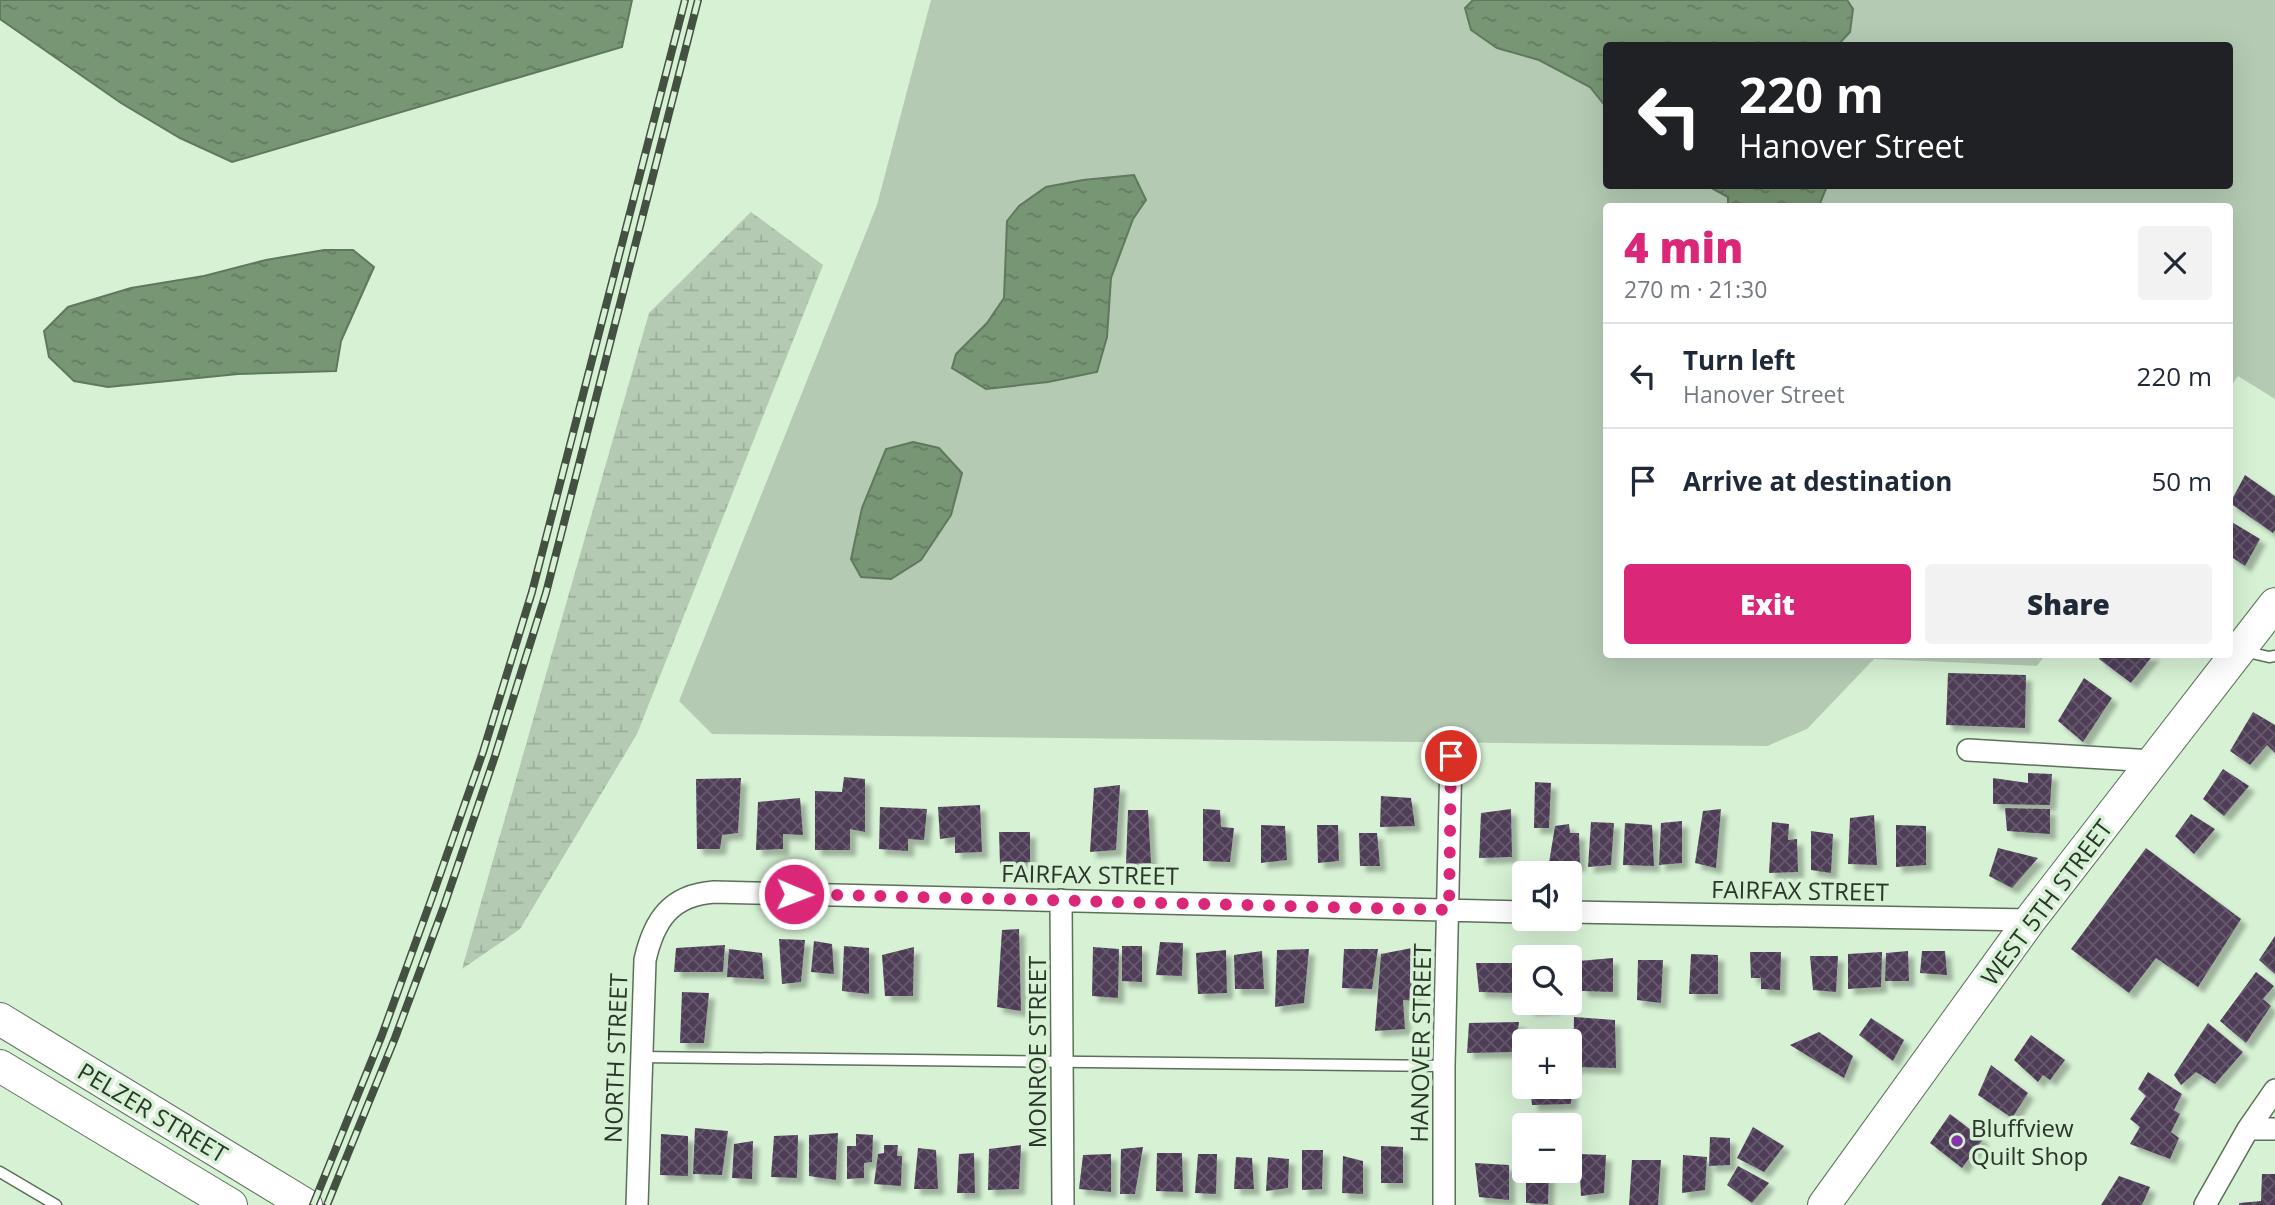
<!DOCTYPE html>
<meta charset="utf-8">
<style>
body{margin:0;font-family:"Open Sans",sans-serif;background:#f2f2f3;color:#1f2937;height:100vh;display:flex;flex-direction:column;font-size:26px;white-space:nowrap}
*{box-sizing:border-box;margin:0}
p{font-size:23px;color:#747a83}
.icon{flex:none;width:38px;height:38px;fill:none;stroke:currentColor;stroke-width:2;stroke-linecap:round;stroke-linejoin:round}
.map{position:relative;flex:1;overflow:hidden}
.panel{position:absolute;left:1603px;top:203px;width:630px;height:455px;display:flex;flex-direction:column;background:#fff;border-radius:7px;box-shadow:0 7px 28px #0002}
.panel>*{flex:none}
.top-card{position:absolute;left:1603px;top:42px;width:630px;height:147px;border-radius:7px;box-shadow:0 7px 28px #0002;background:#202124;color:#fff;overflow:hidden}
.fabs{position:absolute;left:1512px;top:861px;display:grid;gap:14px}
.fabs a{display:grid;place-items:center;width:70px;height:70px;border-radius:7px;background:#fff;box-shadow:0 7px 28px #0002;font-size:35px}
.pin{position:absolute;display:grid;place-items:center;width:60px;height:60px;color:#fff;margin:-30px;border:4px solid #fff;border-radius:50%;box-shadow:0 2px 7px #0007}
.me{position:absolute;width:77px;margin:-38px;rotate:91deg;stroke-linejoin:round;filter:drop-shadow(0 0 5px #0008)}
.turn{display:flex;align-items:center;gap:24px;height:147px;padding:0 21px;font-size:32px}
.turn .icon{width:91px;height:91px;stroke-width:2.5}
.turn b{display:block;font-size:49px;line-height:60px}
.round{display:grid;place-items:center;flex:none;width:74px;height:74px;border-radius:7px;background:#f2f2f3}
.overview{display:flex;align-items:center;justify-content:space-between;height:119px;padding:0 21px}
h1{font-size:42px;font-weight:800;line-height:52px;color:#db2777}
.button{display:flex;gap:14px;margin-top:auto;padding:14px 21px}
.button a{flex:1;height:80px;border-radius:7px;background:#db2777;color:#fff;font-size:28px;font-weight:800;line-height:80px;text-align:center}
.button a+a{background:#f2f2f3;color:#1f2937}
ul{padding:0;list-style:none}
li{display:flex;align-items:center;gap:21px;height:105px;padding:0 21px;border-top:2px solid #e0e1e3}
li div{flex:1}
li b{display:block;font-size:26px}
li em{font-style:normal}
.map>svg:first-child{display:block}
</style>
<div class="map">
<svg width="2275" height="1205" viewBox="0 0 2275 1205">
<defs>
<pattern id="wetland-marsh" width="20" height="14" patternUnits="userSpaceOnUse" patternTransform="scale(1.75)"><rect width="20" height="14" fill="#b4cab3"/><path d="M1 5h8M5 5V1M11 12h8M15 12V8" fill="none" stroke="#9bae9a"/></pattern>
<pattern id="water-ripples" width="26" height="14" patternUnits="userSpaceOnUse" patternTransform="scale(1.75)"><rect width="26" height="14" fill="#779674"/><path d="M2 4q2-2 4 0t4 0M15 11q2-2 4 0t4 0" fill="none" stroke="#627b5f"/></pattern>
<pattern id="building-cross-hatch" width="8" height="8" patternUnits="userSpaceOnUse" patternTransform="scale(1.75)"><rect width="8" height="8" fill="#4f3e58"/><path d="M0 0l8 8M0 8l8-8" fill="none" stroke="#65596d"/></pattern>
<filter id="shadow"><feDropShadow dx="6" dy="6" stdDeviation="2" flood-color="#0004"/></filter>
</defs>
<rect width="100%" height="100%" fill="#d6f1d4"/>
<path fill="#b4cab3" fill-rule="evenodd" d="M931,0H2275V399L2238,376L2230,388V206H1606V654L2045,655L2037,666L1874,659L1807,729L1767,746L712,734L679,701L877,205ZM1606,46H2230V186H1606Z"/>
<path fill="url(#wetland-marsh)" d="M751,212L823,265L637,734L520,929L462,969L649,313Z"/>
<path fill="url(#water-ripples)" stroke="#60795e" stroke-width="2" d="M0,0H632L622,47L232,162L180,138L121,103L0,19Z
M1473,0H1847L1853,9L1850,32L1838,45L1606,46V107L1590,87L1539,60L1497,48L1471,30L1465,8Z
M1134,175L1146,200L1133,219L1111,278L1107,337L1097,372L1048,382L986,389L952,368L956,354L987,323L1004,298L1007,221L1019,206L1046,187L1083,180Z
M1708,186H1827L1819,206H1728V197Z
M324,250H353L374,267L341,341L336,371L238,374L108,387L74,381L49,357L44,331L68,307L131,288L204,276L266,260Z
M913,442L939,448L962,473L951,515L921,560L891,579L861,577L851,559L862,508L886,449Z"/>
<path fill="url(#building-cross-hatch)" filter="url(#shadow)" d="M2245,475L2275,496V530L2273,533L2230,503Z
M2230,521L2260,539L2245,566L2230,556Z
M2101,654H2154L2131,683L2099,659Z
M1948,673L2026,675L2025,728L1946,725Z
M2084,678L2112,698L2083,742L2058,721Z
M2253,712L2275,725V753L2267,745L2250,765L2230,751Z
M2223,769L2249,786L2224,816L2203,799Z
M2028,773L2052,774L2050,805L1993,804V778L2028,783Z
M844,777L865,779V832L850,829V850H815V791L842,792Z
M741,778L738,833L722,835L720,849H697L696,779Z
M1535,782L1551,783L1549,828H1534Z
M1120,785L1116,850L1090,852L1094,788Z
M1381,796L1411,798L1415,826L1380,827Z
M800,798L803,835L783,834V849L756,850L758,802Z
M980,805L982,852L955,853V837L940,839L938,807Z
M880,807L927,809L924,840L908,839V851L879,849Z
M2005,808L2050,809V834L2007,831Z
M1203,809L1220,810L1221,827L1234,828L1230,862L1203,861Z
M1511,809L1512,857L1479,858L1481,813Z
M1721,809L1716,868L1695,863L1703,811Z
M1128,810H1148L1151,863L1126,864Z
M2191,814L2215,829L2194,854L2175,836Z
M1874,815L1877,865L1848,864L1850,818Z
M1682,821V863L1659,865L1661,823Z
M1591,822L1614,823L1611,865L1588,867Z
M1772,822L1789,824L1788,840L1797,839L1798,872L1769,873Z
M1625,823L1652,825L1654,866L1623,865Z
M1569,824L1570,833H1579L1580,866L1549,863L1555,826Z
M1261,825L1285,826L1287,860L1261,863Z
M1317,825H1338L1339,861L1318,863Z
M1896,825L1926,826V865L1896,867Z
M1811,831L1833,834L1831,873L1811,870Z
M999,832H1030V862L1000,865Z
M1359,833H1377L1380,866H1360Z
M1998,848L2038,858L2012,888L1989,876Z
M2146,848L2241,919L2198,987L2156,958L2129,993L2071,949Z
M1019,929L1021,1011L997,1007L1002,930Z
M2275,936V974L2259,960Z
M779,939L805,940L801,982L782,984Z
M814,941L832,944L834,974L811,972Z
M1160,942L1183,943L1182,976L1156,975Z
M725,945L723,972H674L676,948Z
M844,946L869,948V994L842,991Z
M1122,946H1142V982L1122,981Z
M914,947L913,996H885L882,955Z
M1093,947L1119,949L1118,998L1092,996Z
M1417,947V1001L1403,1000L1405,1029L1375,1031L1381,954Z
M729,949L762,953L764,979L727,977Z
M1309,949L1304,1003L1275,1007L1277,950Z
M1344,949H1378L1372,989L1342,988Z
M1226,950L1227,993L1198,994L1196,953Z
M1262,951L1264,989H1235L1234,955Z
M1908,951L1909,981H1885L1886,953Z
M1922,951H1945L1947,975L1920,973Z
M1750,952H1781L1780,990L1761,989V978H1751Z
M1882,952L1881,987L1848,989V954Z
M1691,954L1718,955V994H1689Z
M1810,956H1838L1836,992L1813,990Z
M1613,958V992L1582,991L1579,961Z
M1638,960H1663L1661,1003L1637,1000Z
M1476,963H1513V993L1479,992Z
M2256,972L2274,986L2263,999L2271,1006L2246,1043L2220,1021Z
M682,992L709,993L704,1043H680Z
M1528,1003H1556L1555,1008L1528,1010Z
M1574,1017L1615,1020L1616,1068L1573,1067Z
M1871,1018L1904,1040L1893,1061L1859,1035Z
M1519,1022L1515,1052L1467,1053L1469,1023Z
M2208,1023L2243,1052L2215,1084L2196,1072L2181,1085L2174,1075Z
M1819,1032L1853,1056L1844,1078L1790,1045Z
M2031,1035L2065,1060L2050,1080L2043,1075L2038,1082L2014,1060Z
M1991,1065L2028,1093L2012,1118L1978,1095Z
M2148,1072L2182,1094L2174,1110L2180,1114L2171,1132L2179,1138L2170,1159L2130,1144L2140,1127L2130,1119L2146,1096L2138,1089Z
M1530,1087L1572,1088L1571,1104L1532,1105Z
M1950,1114L1983,1139L1962,1168L1930,1143Z
M1753,1127L1784,1146L1764,1172L1737,1158Z
M695,1128L728,1131L722,1175L693,1174Z
M838,1133L836,1180L809,1176V1135Z
M661,1134L688,1136V1176L660,1175Z
M856,1134L873,1135L872,1162L864,1163V1178L847,1179V1146H856Z
M798,1135L797,1178L771,1177L774,1136Z
M1710,1137L1730,1138V1165L1709,1166Z
M753,1141L752,1179L732,1178L734,1144Z
M884,1145H898L897,1156H902L901,1186L874,1184L878,1154L884,1153Z
M1021,1145L1019,1189L988,1190L989,1149Z
M1381,1146L1403,1147V1183H1381Z
M1143,1147L1135,1194H1120L1121,1149Z
M918,1148L936,1150L938,1189H914Z
M1302,1150H1323L1322,1189L1302,1190Z
M974,1153L975,1193H957L959,1154Z
M1157,1153H1182L1183,1192L1156,1191Z
M1111,1154V1192L1079,1189L1083,1155Z
M1198,1154H1217L1216,1194L1195,1193Z
M1579,1154L1606,1155L1604,1193L1581,1196Z
M1683,1155L1707,1157L1705,1190L1682,1193Z
M1343,1156L1363,1161V1194L1342,1193Z
M1236,1157L1252,1158L1254,1189H1234Z
M1268,1157L1289,1159L1288,1188L1266,1191Z
M1632,1160H1661L1658,1205H1629Z
M1475,1163L1509,1165V1200L1479,1197Z
M1738,1166L1769,1183L1752,1203L1727,1185Z
M1526,1171H1549L1548,1204L1526,1203Z
M2262,1174H2275V1205H2239V1203L2261,1201Z
M2119,1176L2150,1187L2142,1205H2101Z"/>
<g fill="none" stroke-linecap="round" stroke-linejoin="round">
<defs>
<path id="lane" d="M2243,651L2269,657L2275,656
M640,1057L1444,1066
M0,1172L56,1205"/>
<path id="street" d="M1968,750L2153,761
M1061,900L1063,1205
M1570,912L2030,920
M2248,1129H2275
M637,1205L645,960C654,920 671,895 714,892L1524,912
M1444,1205V1066L1451,756
M2205,1205L2248,1129L2275,1090"/>
<path id="secondary" d="M0,1019L306,1205
M0,1066L231,1205
M1824,1205L2030,920L2275,604"/>
</defs>
<use href="#lane" stroke="#5a7158" stroke-width="13"/>
<use href="#street" stroke="#5a7158" stroke-width="24"/>
<use href="#secondary" stroke="#5a7158" stroke-width="34"/>
<use href="#lane" stroke="#fff" stroke-width="10"/>
<use href="#street" stroke="#fff" stroke-width="21"/>
<use href="#secondary" stroke="#fff" stroke-width="32"/>
<defs>
<path id="rail" d="M313,1205L382,1035L430,903L483,752L532,592L685,0
M327,1205L395,1038L444,906L495,756L546,593L698,0"/>
</defs>
<use href="#rail" stroke="#435042" stroke-width="8"/>
<use href="#rail" stroke="#d6f1d4" stroke-width="5" stroke-dasharray="16" stroke-linecap="butt"/>
</g>
<g fill="none" stroke-linecap="round" stroke-linejoin="round">
<path stroke="#db2777" stroke-width="12" stroke-dasharray="0 21.6" d="M794,894L1449,910L1451,756"/>
</g>
<circle fill="#8436a7" stroke="#d6f1d4" stroke-width="2.5" cx="1957" cy="1141" r="7"/>
<g text-anchor="middle" dominant-baseline="central" stroke-width="7" stroke-linejoin="round" paint-order="stroke">
<g font-size="24" fill="#2b362b" stroke="#d6f1d4">
<text transform="translate(1090 874) rotate(1)">FAIRFAX STREET</text>
<text transform="translate(1800 890) rotate(1)">FAIRFAX STREET</text>
<text transform="translate(2046 902) rotate(-53)">WEST 5TH STREET</text>
<text transform="translate(1420 1043) rotate(-89)">HANOVER STREET</text>
<text transform="translate(1036 1052) rotate(-90)">MONROE STREET</text>
<text transform="translate(615 1058) rotate(-88)">NORTH STREET</text>
<text transform="translate(153 1112) rotate(31)">PELZER STREET</text>
</g>
<g font-size="24" fill="#2b362b" stroke="#d6f1d4" text-anchor="start">
<text x="1971" y="1127">Bluffview<tspan x="1971" dy="28">Quilt Shop</tspan></text>
</g>
</g>
</svg>
<div class="fabs">
<a><svg class="icon" aria-label="sound" viewBox="0 0 24 24"><path d="M4 9h4l5-4v14l-5-4H4zM17 9q2 3 0 6"/></svg></a>
<a><svg class="icon" aria-label="search" viewBox="0 0 24 24"><circle cx="10" cy="10" r="6"/><path d="M15 15l6 6"/></svg></a>
<a>+</a>
<a>−</a>
</div>
<div class="pin" style="left:1451px;top:756px;background:#d93025"><svg class="icon" aria-label="arrive" viewBox="0 0 24 24"><path d="M6 21V4h12l-3 4 3 4H6"/></svg></div>
<svg class="me" style="left:794px;top:894px" viewBox="-20 -20 40 40"><circle r="17" fill="#db2777" stroke="#fff" stroke-width="3"/><path d="M0-11L8 9 0 5-8 9z" fill="#fff"/></svg>
<div class="top-card">
<div class="turn"><svg class="icon" aria-label="left" viewBox="0 0 24 24"><path d="M17 20v-9H6M10 6l-5 5 5 5"/></svg><div><b>220 m</b>Hanover Street</div></div>
</div>
<section class="panel">
<div class="overview"><div><h1>4 min</h1><p>270 m · 21:30</p></div><a class="round"><svg class="icon" aria-label="close" viewBox="0 0 24 24"><path d="M6 6l12 12M18 6L6 18"/></svg></a></div>
<ul>
<li><svg class="icon" aria-label="left" viewBox="0 0 24 24"><path d="M17 20v-9H6M10 6l-5 5 5 5"/></svg><div><b>Turn left</b><p>Hanover Street</p></div><em>220 m</em></li>
<li><svg class="icon" aria-label="arrive" viewBox="0 0 24 24"><path d="M6 21V4h12l-3 4 3 4H6"/></svg><div><b>Arrive at destination</b></div><em>50 m</em></li>
</ul>
<div class="button"><a>Exit</a><a>Share</a></div>
</section>
</div>
